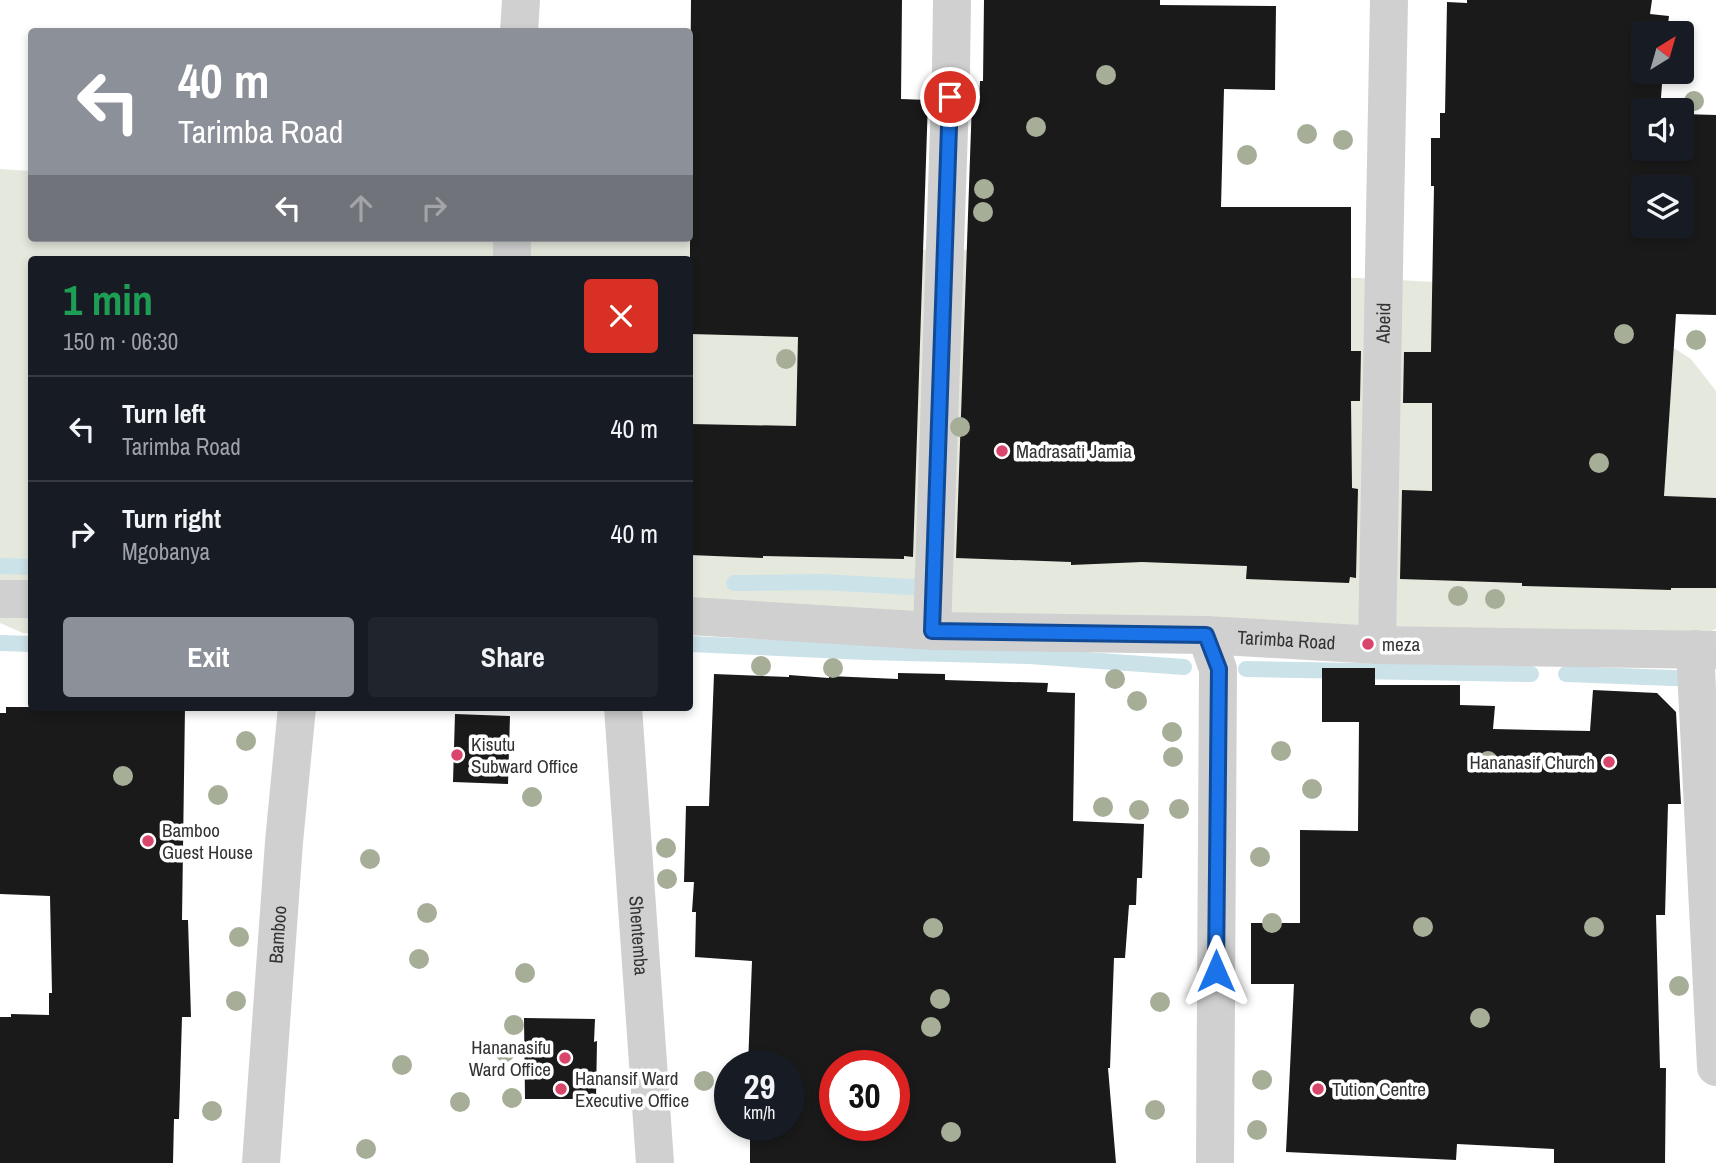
<!DOCTYPE html>
<meta charset="utf-8">
<style>
body{margin:0;font-family:"Archivo Narrow",sans-serif;background:#20242c;color:#f1f3f6;height:100vh;display:flex;flex-direction:column;font-size:26px;white-space:nowrap}
*{box-sizing:border-box;margin:0}
p{font-size:23px;color:#9ea1a6}
.icon{flex:none;width:38px;height:38px;fill:none;stroke:currentColor;stroke-width:2;stroke-linecap:round;stroke-linejoin:round}
.map{position:relative;flex:1;overflow:hidden}
.sheet{position:absolute;left:28px;top:256px;width:665px;height:455px;display:flex;flex-direction:column;background:#171b24;border-radius:7px;box-shadow:0 4px 10px #0003}
.sheet>*{flex:none}
.top-card{position:absolute;left:28px;top:28px;width:665px;height:214px;border-radius:7px;box-shadow:0 4px 10px #0003;background:#8c9099;color:#fff;overflow:hidden}
.needle{width:46px;rotate:37deg}
.buttons{position:absolute;left:1631px;top:21px;display:grid;gap:14px}
.buttons a{display:grid;place-items:center;width:63px;height:63px;border-radius:7px;background:#171b24;box-shadow:0 4px 10px #0003;font-size:35px}
.speed{position:absolute;left:714px;top:1050px;display:flex;gap:14px;font-size:35px;font-weight:700;text-align:center}
.speed>*{display:grid;place-content:center;width:91px;height:91px;border-radius:50%;background:#171b24;box-shadow:0 4px 10px #0003;line-height:1}
.speed small{font-size:18px;font-weight:400}
.speed .limit{border:10px solid #d22;background:#fff;color:#111}
.pin{position:absolute;display:grid;place-items:center;width:60px;height:60px;color:#fff;margin:-30px;border:4px solid #fff;border-radius:50%;box-shadow:0 2px 7px #0007}
.me{position:absolute;width:77px;margin:-38px;rotate:0deg;stroke-linejoin:round;filter:drop-shadow(0 0 5px #0008)}
.turn{display:flex;align-items:center;gap:24px;height:147px;padding:0 35px;font-size:32px}
.turn .icon{width:91px;height:91px;stroke-width:2.5}
.turn b{display:block;font-size:49px;line-height:60px}
.lanes{display:flex;align-items:center;height:66px;padding:0 35px;background:#0003;justify-content:center;gap:35px;direction:ltr}
.lanes .off{opacity:.35}
.round{display:grid;place-items:center;flex:none;width:74px;height:74px;border-radius:7px;background:#20242c}
.summary{display:flex;align-items:center;justify-content:space-between;height:119px;padding:0 35px}
h1{font-size:42px;font-weight:800;line-height:52px;color:#1e9e55}
.primary-button{display:flex;gap:14px;margin-top:auto;padding:14px 35px}
.primary-button a{flex:1;height:80px;border-radius:7px;background:#8c9099;color:#fff;font-size:28px;font-weight:800;line-height:80px;text-align:center}
.primary-button a+a{background:#20242c;color:#f1f3f6}
ul{padding:0;list-style:none}
li{display:flex;align-items:center;gap:21px;height:105px;padding:0 35px;border-top:2px solid #363941}
li div{flex:1}
li b{display:block;font-size:26px}
li em{font-style:normal}
.map>svg:first-child{display:block}
</style>
<div class="map">
<svg width="1716" height="1163" viewBox="0 0 1716 1163">
<rect width="100%" height="100%" fill="#fff"/>
<path fill="#e5e9dd" d="M0,169L31,171L32,238H690L740,241L842,256L950,248L1097,268L1282,274L1436,282L1624,316L1691,359L1716,391V629L1660,650L1159,647L981,652L813,631L690,630V259H32L31,633H23L0,623Z"/>
<g fill="none" stroke-linecap="round" stroke-linejoin="round">
<path stroke="#cbe2e8" stroke-width="16" d="M0,566L32,567
M734,583L822,582L928,588
M0,643L32,644
M690,644L866,652L1029,656L1184,667
M1246,669L1531,674
M1566,674L1698,679"/>
</g>
<path fill="#1a1a1a" fill-rule="evenodd" d="M691,0H902L901,99L928,100L913,557L904,556V559L763,556V558L690,555V424L796,426L798,337L690,334V111Z
M984,0H1160V5L1276,6L1275,90L1224,89L1221,207H1351V351H1361L1360,401H1351L1352,488L1358,489L1356,578L1350,577L1349,583L1246,579L1247,566L1142,562L1071,565V562L956,558L972,101L979,102L980,81H983Z
M1467,0H1652L1650,14L1669,16L1667,33H1643V72H1663L1660,110H1643V149H1682V114L1716,115V315L1676,314L1664,496L1716,498V588H1671V590L1522,586V583L1400,579L1402,490L1432,491V403H1403L1404,352H1431L1434,186H1431V138H1440V113H1445L1447,2L1467,3ZM1643,187H1682V226H1643Z
M1322,668H1375V685H1460V705L1495,706L1493,729L1590,731L1593,690L1657,693L1676,712L1681,804H1668L1665,915H1656L1660,1068H1666L1665,1163H1554V1149L1457,1144L1456,1160L1286,1152L1294,984H1251V923H1300V830L1358,831L1359,722H1322Z
M898,673L945,674V680L1048,683L1047,692L1075,693L1073,821L1144,824L1142,878H1137L1136,905H1129L1125,958H1114L1110,1068H1108L1116,1163H750V1129H747V1125H789V1066H748L752,961L695,957L696,912H692L694,882H684L686,806H709L714,674L789,677V675L829,678V676L898,679ZM835,1066H894V1125H835Z
M6,707H185L182,920H188L191,1017H182L179,1119H174L173,1163H0V1017H11V1014L49,1015V993H52L50,896L0,894V713H6Z
M455,714L510,716L508,784L453,782Z
M524,1018L595,1019L594,1042L597,1041L596,1099H525Z"/>
<g fill="none" stroke-linecap="round" stroke-linejoin="round">
<g stroke="#d0d0d0" stroke-width="38">
<path d="M519,32L521,0"/>
<path d="M512,259V238"/>
<path d="M0,599H32"/>
<path id="s1" d="M690,616L932,631L1206,635L1377,645L1716,650"/>
<path d="M932,631L951,70L952,0"/>
<path d="M1206,635L1218,669L1215,1163"/>
<path id="s2" d="M1377,645L1389,0"/>
<path d="M1695,649L1716,1067"/>
<path id="s3" d="M623,707L655,1163"/>
<path id="s4" d="M261,1163L284,842L297,707"/>
</g>
</g>
<g fill="#a6ae98">
<circle cx="1106" cy="75" r="10"/>
<circle cx="1694" cy="101" r="10"/>
<circle cx="1036" cy="127" r="10"/>
<circle cx="1307" cy="134" r="10"/>
<circle cx="1343" cy="140" r="10"/>
<circle cx="1247" cy="155" r="10"/>
<circle cx="984" cy="189" r="10"/>
<circle cx="983" cy="212" r="10"/>
<circle cx="1624" cy="334" r="10"/>
<circle cx="1696" cy="340" r="10"/>
<circle cx="786" cy="359" r="10"/>
<circle cx="960" cy="427" r="10"/>
<circle cx="1599" cy="463" r="10"/>
<circle cx="1458" cy="596" r="10"/>
<circle cx="1495" cy="599" r="10"/>
<circle cx="761" cy="666" r="10"/>
<circle cx="833" cy="668" r="10"/>
<circle cx="1115" cy="679" r="10"/>
<circle cx="1137" cy="701" r="10"/>
<circle cx="1172" cy="732" r="10"/>
<circle cx="246" cy="741" r="10"/>
<circle cx="1281" cy="751" r="10"/>
<circle cx="1173" cy="757" r="10"/>
<circle cx="1488" cy="761" r="10"/>
<circle cx="123" cy="776" r="10"/>
<circle cx="1312" cy="789" r="10"/>
<circle cx="218" cy="795" r="10"/>
<circle cx="532" cy="797" r="10"/>
<circle cx="1103" cy="807" r="10"/>
<circle cx="1179" cy="809" r="10"/>
<circle cx="1139" cy="810" r="10"/>
<circle cx="666" cy="848" r="10"/>
<circle cx="1260" cy="857" r="10"/>
<circle cx="370" cy="859" r="10"/>
<circle cx="667" cy="879" r="10"/>
<circle cx="427" cy="913" r="10"/>
<circle cx="1272" cy="923" r="10"/>
<circle cx="1423" cy="927" r="10"/>
<circle cx="1594" cy="927" r="10"/>
<circle cx="933" cy="928" r="10"/>
<circle cx="239" cy="937" r="10"/>
<circle cx="419" cy="959" r="10"/>
<circle cx="525" cy="973" r="10"/>
<circle cx="1679" cy="986" r="10"/>
<circle cx="940" cy="999" r="10"/>
<circle cx="236" cy="1001" r="10"/>
<circle cx="1160" cy="1002" r="10"/>
<circle cx="1480" cy="1018" r="10"/>
<circle cx="514" cy="1025" r="10"/>
<circle cx="931" cy="1027" r="10"/>
<circle cx="505" cy="1052" r="10"/>
<circle cx="402" cy="1065" r="10"/>
<circle cx="1262" cy="1080" r="10"/>
<circle cx="704" cy="1081" r="10"/>
<circle cx="512" cy="1098" r="10"/>
<circle cx="460" cy="1102" r="10"/>
<circle cx="1155" cy="1110" r="10"/>
<circle cx="212" cy="1111" r="10"/>
<circle cx="1257" cy="1130" r="10"/>
<circle cx="951" cy="1132" r="10"/>
<circle cx="366" cy="1149" r="10"/>
</g>
<g fill="none" stroke-linecap="round" stroke-linejoin="round">
<defs>
<path id="route" d="M950,97L932,631L1206,635L1219,669L1216,971"/>
</defs>
<use href="#route" stroke="#114b97" stroke-width="18"/>
<use href="#route" stroke="#1a73e8" stroke-width="12"/>
</g>
<g fill="#d9466b" stroke="#fff" stroke-width="2.5">
<circle cx="1002" cy="451" r="7"/>
<circle cx="1368" cy="644" r="7"/>
<circle cx="457" cy="755" r="7"/>
<circle cx="1609" cy="762" r="7"/>
<circle cx="148" cy="841" r="7"/>
<circle cx="565" cy="1058" r="7"/>
<circle cx="561" cy="1089" r="7"/>
<circle cx="1318" cy="1089" r="7"/>
</g>
<g text-anchor="middle" dominant-baseline="central" stroke-width="7" stroke-linejoin="round" paint-order="stroke">
<g font-size="19" fill="#333" stroke="#fff">
<text stroke="none"><textPath href="#s2" startOffset="322">Abeid</textPath></text>
<text stroke="none"><textPath href="#s1" startOffset="597">Tarimba Road</textPath></text>
<text stroke="none"><textPath href="#s4" startOffset="229">Bamboo</textPath></text>
<text stroke="none"><textPath href="#s3" startOffset="229">Shentemba</textPath></text>
</g>
<g font-size="19" fill="#333" stroke="#fff" text-anchor="start">
<text x="1016" y="451">Madrasati Jamia</text>
<text x="1382" y="644">meza</text>
<text x="471" y="744">Kisutu<tspan x="471" dy="22">Subward Office</tspan></text>
<text x="1595" y="762" text-anchor="end">Hananasif Church</text>
<text x="162" y="830">Bamboo<tspan x="162" dy="22">Guest House</tspan></text>
<text x="551" y="1047" text-anchor="end">Hananasifu<tspan x="551" dy="22">Ward Office</tspan></text>
<text x="575" y="1078">Hanansif Ward<tspan x="575" dy="22">Executive Office</tspan></text>
<text x="1332" y="1089">Tution Centre</text>
</g>
</g>
</svg>
<div class="buttons">
<a><svg class="needle" viewBox="-14 -14 28 28"><path d="M0-13l5 13h-10z" fill="#e53935"/><path d="M0 13l5-13h-10z" fill="#9ea1a6"/></svg></a>
<a><svg class="icon" aria-label="sound" viewBox="0 0 24 24"><path d="M4 9h4l5-4v14l-5-4H4zM17 9q2 3 0 6"/></svg></a>
<a><svg class="icon" aria-label="layers" viewBox="0 0 24 24"><path d="M12 4l9 5-9 5-9-5zM3 14l9 5 9-5"/></svg></a>
</div>
<div class="speed"><div>29<small>km/h</small></div><div class="limit">30</div></div>
<div class="pin" style="left:950px;top:97px;background:#d93025"><svg class="icon" aria-label="arrive" viewBox="0 0 24 24"><path d="M6 21V4h12l-3 4 3 4H6"/></svg></div>
<svg class="me" style="left:1216px;top:971px" viewBox="-20 -20 40 40"><path d="M0-17L14 15 0 8-14 15z" fill="#1a73e8" stroke="#fff" stroke-width="4"/></svg>
<div class="top-card">
<div class="turn"><svg class="icon" aria-label="left" viewBox="0 0 24 24"><path d="M17 20v-9H6M10 6l-5 5 5 5"/></svg><div><b>40 m</b>Tarimba Road</div></div>
<div class="lanes"><svg class="icon" aria-label="left" viewBox="0 0 24 24"><path d="M17 20v-9H6M10 6l-5 5 5 5"/></svg><svg class="icon off" aria-label="ahead" viewBox="0 0 24 24"><path d="M12 20V5M6 11l6-6 6 6"/></svg><svg class="icon off" aria-label="right" viewBox="0 0 24 24"><path d="M7 20v-9h11M14 6l5 5-5 5"/></svg></div>
</div>
<section class="sheet">
<div class="summary"><div><h1>1 min</h1><p>150 m · 06:30</p></div><a class="round" style="background:#d93025;color:#fff"><svg class="icon" aria-label="close" viewBox="0 0 24 24"><path d="M6 6l12 12M18 6L6 18"/></svg></a></div>
<ul>
<li><svg class="icon" aria-label="left" viewBox="0 0 24 24"><path d="M17 20v-9H6M10 6l-5 5 5 5"/></svg><div><b>Turn left</b><p>Tarimba Road</p></div><em>40 m</em></li>
<li><svg class="icon" aria-label="right" viewBox="0 0 24 24"><path d="M7 20v-9h11M14 6l5 5-5 5"/></svg><div><b>Turn right</b><p>Mgobanya</p></div><em>40 m</em></li>
</ul>
<div class="primary-button"><a>Exit</a><a>Share</a></div>
</section>
</div>
